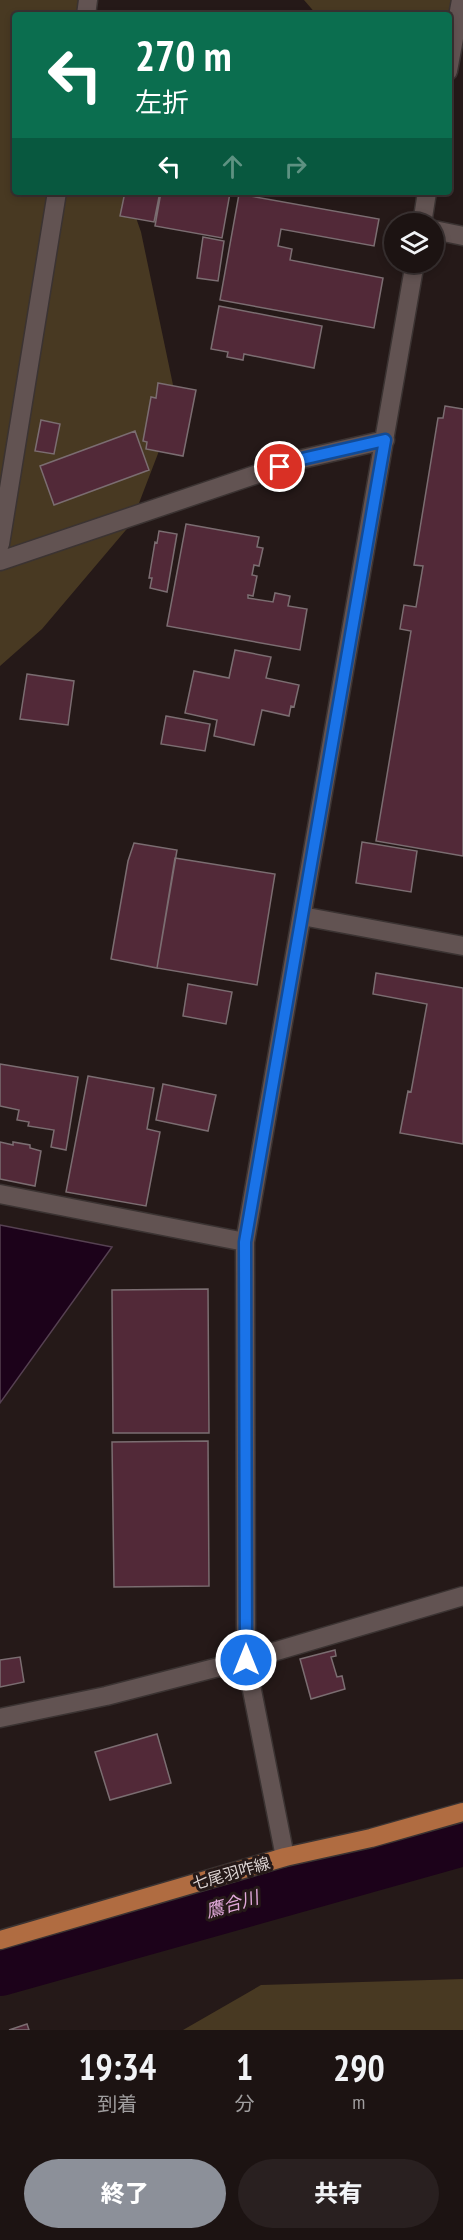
<!DOCTYPE html>
<html lang="ja">
<meta charset="utf-8">
<style>
body{margin:0;font-family:"PT Sans Narrow","Noto Sans JP",sans-serif;background:#292020;color:#f1f3f6;height:100vh;display:flex;flex-direction:column;font-size:22px;white-space:nowrap}
*{box-sizing:border-box;margin:0}
p{font-size:20px;color:#a09e9f}
.icon{flex:none;width:33px;height:33px;fill:none;stroke:currentColor;stroke-width:2;stroke-linecap:round;stroke-linejoin:round}
.map{position:relative;height:2030px;overflow:hidden}
.side{display:flex;flex-direction:column;background:#1c1312;flex:1}
.side>*{flex:none}
.guide{position:absolute;left:12px;top:12px;width:440px;height:183px;border-radius:6px;box-shadow:0 3px 9px #0003,0 0 0 2px #3a3232;background:#0b6e4f;color:#fff;overflow:hidden}
.tools{position:absolute;left:384px;top:213px;display:grid;gap:12px}
.tools a{display:grid;place-items:center;width:60px;height:60px;border-radius:50%;background:#1c1312;box-shadow:0 3px 9px #0003,0 0 0 2px #3a3232;font-size:30px}
.pin{position:absolute;display:grid;place-items:center;width:51px;height:51px;color:#fff;margin:-26px;border:3px solid #fff;border-radius:50%;box-shadow:0 2px 6px #0007}
.me{position:absolute;width:66px;margin:-33px;rotate:0deg;stroke-linejoin:round;filter:drop-shadow(0 0 4px #0008)}
.turn{display:flex;align-items:center;gap:21px;height:126px;padding:0 24px;font-size:27px}
.turn .icon{width:78px;height:78px;stroke-width:2.5}
.turn b{display:block;font-size:42px;line-height:51px}
.lanes{display:flex;align-items:center;height:57px;padding:0 24px;background:#0003;justify-content:center;gap:30px;direction:ltr}
.lanes .off{opacity:.35}
.eta{display:flex;justify-content:space-evenly;align-items:center;height:102px;text-align:center}
.eta b{font-size:36px;font-weight:800;line-height:42px}
.cta{display:flex;gap:12px;margin-top:auto;padding:12px 24px}
.cta a{flex:1;height:69px;border-radius:36px;background:#8c9099;color:#fff;font-size:24px;font-weight:800;line-height:69px;text-align:center}
.cta a+a{background:#292020;color:#f1f3f6}
.map>svg:first-child{display:block}
</style>
<div class="map">
<svg width="463" height="2030" viewBox="0 0 463 2030">
<rect width="100%" height="100%" fill="#251918"/>
<path fill="#483922" d="M0,0H90L89,15H15V192H127L141,232L177,404L131,524L42,629L0,666Z
M304,0H463L449,34L448,15H317Z
M463,1979V2030H183L261,1985Z"/>
<path fill="#1c021a" stroke="#564152" stroke-width="1.5" d="M0,1225L112,1247L0,1403Z"/>
<g fill="none" stroke-linecap="round" stroke-linejoin="round">
<path stroke="#1c021a" stroke-width="54" d="M0,1969L463,1839"/>
</g>
<path fill="#522938" stroke="#7b6d71" stroke-width="1.5" d="M125,192H160L154,222L120,216Z
M161,192L230,193L222,238L155,226Z
M239,194L379,219L374,246L281,229L278,246L292,249L290,260L383,278L374,328L220,300Z
M203,237L224,241L218,281L197,278Z
M219,306L322,326L314,368L244,354L243,360L227,357L228,352L211,349Z
M158,383L196,390L183,456L146,449L147,442L143,441L151,397L156,398Z
M445,406L463,409V856L376,841L411,631L400,629L404,605L416,607L423,566L414,565L438,418H443Z
M41,420L60,424L54,454L35,451Z
M135,431L149,470L54,505L40,466Z
M186,524L259,537L257,547L263,548L259,566L254,565L252,575L257,576L253,596L248,595V598L273,602L275,593L290,596L288,606L307,609L300,650L167,626Z
M159,531L177,534L167,592L150,588L152,578H149L155,542L157,543Z
M235,650L271,657L266,678L299,685L294,707L291,706L289,716L262,710L254,745L214,736L217,720L185,713L194,671L229,678Z
M27,674L74,681L68,725L20,719Z
M166,716L210,724L205,751L161,744Z
M362,842L417,851L411,892L356,883Z
M134,843L177,850L157,968L111,959L128,861Z
M175,858L275,874L257,985L157,968Z
M376,973L463,988V1144L400,1133L408,1091L411,1092L427,1004L373,994Z
M188,984L232,992L226,1024L183,1016Z
M0,1064L78,1077L66,1150L51,1147L54,1130L28,1126L29,1122L17,1120L19,1110L0,1106Z
M88,1076L154,1088L147,1129L160,1132L146,1206L66,1192Z
M163,1084L216,1095L208,1131L156,1120Z
M0,1142L13,1145V1142L30,1145V1148L41,1151L35,1186L0,1179Z
M208,1289L209,1433H113L112,1290Z
M208,1441L209,1586L114,1587L112,1442Z
M335,1650L336,1656L331,1657L337,1677L342,1676L345,1689L311,1699L300,1659Z
M20,1657L24,1682L0,1687V1660Z
M157,1734L171,1783L110,1800L95,1752Z
M27,2024L29,2030H9Z"/>
<g fill="none" stroke-linecap="round" stroke-linejoin="round">
<defs>
<path id="minor" d="M86,15L88,0
M448,71L461,0
M422,224L427,192
M434,230L463,236
M0,544L57,192
M0,561L302,459L385,440
M302,916L463,946
M0,1194L245,1242
M0,1718L106,1696L246,1660L463,1596
M285,1857L246,1660L245,1242L415,262"/>
<path id="major" d="M0,1940L285,1857L371,1838L463,1812"/>
</defs>
<use href="#minor" stroke="#3b3332" stroke-width="21"/>
<use href="#major" stroke="#3b3332" stroke-width="21"/>
<use href="#minor" stroke="#625352" stroke-width="18"/>
<use href="#major" stroke="#b06c41" stroke-width="18"/>
</g>
<g fill="none" stroke-linecap="round" stroke-linejoin="round">
<defs>
<path id="route" d="M246,1660L245,1242L385,440L302,459L280,467"/>
</defs>
<use href="#route" stroke="#114b97" stroke-width="15"/>
<use href="#route" stroke="#1a73e8" stroke-width="10"/>
</g>
<g text-anchor="middle" dominant-baseline="central" stroke-width="6" stroke-linejoin="round" paint-order="stroke">
<g font-size="16" fill="#ddd4d3" stroke="#251918">
<text transform="translate(231 1873) rotate(-16)">七尾羽咋線</text>
</g>
<g font-size="18" font-style="italic" fill="#e2a9db" stroke="#251918">
<text transform="translate(232 1904) rotate(-16)">鷹合川</text>
</g>
</g>
</svg>
<div class="tools">
<a><svg class="icon" aria-label="layers" viewBox="0 0 24 24"><path d="M12 4l9 5-9 5-9-5zM3 14l9 5 9-5"/></svg></a>
</div>
<div class="pin" style="left:280px;top:467px;background:#d93025"><svg class="icon" aria-label="arrive" viewBox="0 0 24 24"><path d="M6 21V4h12l-3 4 3 4H6"/></svg></div>
<svg class="me" style="left:246px;top:1660px" viewBox="-20 -20 40 40"><circle r="17" fill="#1a73e8" stroke="#fff" stroke-width="3"/><path d="M0-11L8 9 0 5-8 9z" fill="#fff"/></svg>
<div class="guide">
<div class="turn"><svg class="icon" aria-label="left" viewBox="0 0 24 24"><path d="M17 20v-9H6M10 6l-5 5 5 5"/></svg><div><b>270 m</b>左折</div></div>
<div class="lanes"><svg class="icon" aria-label="left" viewBox="0 0 24 24"><path d="M17 20v-9H6M10 6l-5 5 5 5"/></svg><svg class="icon off" aria-label="ahead" viewBox="0 0 24 24"><path d="M12 20V5M6 11l6-6 6 6"/></svg><svg class="icon off" aria-label="right" viewBox="0 0 24 24"><path d="M7 20v-9h11M14 6l5 5-5 5"/></svg></div>
</div>
</div>
<section class="side">
<div class="eta">
<div><b>19:34</b><p>到着</p></div>
<div><b>1</b><p>分</p></div>
<div><b>290</b><p>m</p></div>
</div>
<div class="cta"><a>終了</a><a>共有</a></div>
</section>
